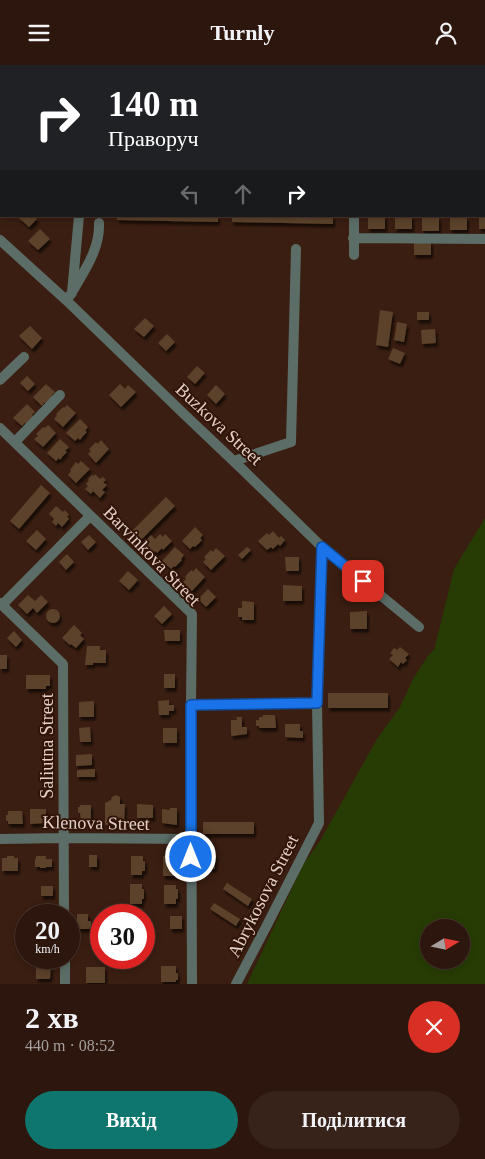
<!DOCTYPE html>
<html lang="uk">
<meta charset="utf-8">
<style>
body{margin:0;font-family:"Times New Roman",serif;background:#38231b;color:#f1f3f6;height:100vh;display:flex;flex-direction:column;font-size:19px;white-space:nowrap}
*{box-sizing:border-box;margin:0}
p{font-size:16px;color:#a69f9d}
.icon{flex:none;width:28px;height:28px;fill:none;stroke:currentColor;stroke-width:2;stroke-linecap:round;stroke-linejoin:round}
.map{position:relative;height:919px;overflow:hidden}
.details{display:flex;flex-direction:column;background:#2c160d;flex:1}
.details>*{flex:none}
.banner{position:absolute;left:0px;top:0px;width:485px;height:152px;box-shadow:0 2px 8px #0003,0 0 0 1px #48352e;background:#202124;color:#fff;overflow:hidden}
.needle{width:32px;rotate:80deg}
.controls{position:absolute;left:420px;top:854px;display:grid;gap:10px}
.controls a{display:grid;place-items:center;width:50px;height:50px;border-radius:50%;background:#2c160d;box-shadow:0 2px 8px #0003,0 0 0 1px #48352e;font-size:25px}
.speed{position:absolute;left:15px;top:839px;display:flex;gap:10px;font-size:25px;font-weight:700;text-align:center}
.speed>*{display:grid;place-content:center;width:65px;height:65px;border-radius:50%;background:#2c160d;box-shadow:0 2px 8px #0003,0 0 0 1px #48352e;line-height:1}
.speed small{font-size:12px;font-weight:400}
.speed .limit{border:8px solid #d22;background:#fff;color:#111}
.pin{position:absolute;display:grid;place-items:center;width:42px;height:42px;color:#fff;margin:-21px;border-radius:10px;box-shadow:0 2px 8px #0006}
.me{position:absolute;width:55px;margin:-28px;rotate:0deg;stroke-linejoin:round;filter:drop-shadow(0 0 4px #0008)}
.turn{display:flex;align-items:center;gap:18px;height:105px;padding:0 25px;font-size:22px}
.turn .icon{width:65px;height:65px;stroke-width:2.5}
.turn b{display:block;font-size:35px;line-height:42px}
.lanes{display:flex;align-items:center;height:48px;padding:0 25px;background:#0003;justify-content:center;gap:25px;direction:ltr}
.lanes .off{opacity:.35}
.round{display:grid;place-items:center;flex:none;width:52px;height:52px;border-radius:26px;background:#38231b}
.headline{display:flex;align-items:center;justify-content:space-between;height:85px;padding:0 25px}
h1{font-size:30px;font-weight:600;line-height:38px}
.primary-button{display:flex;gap:10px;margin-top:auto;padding:10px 25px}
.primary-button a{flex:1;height:58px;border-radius:30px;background:#0f766e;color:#fff;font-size:20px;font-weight:600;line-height:58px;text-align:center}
.primary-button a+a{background:#38231b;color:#f1f3f6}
header{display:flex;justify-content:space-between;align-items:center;height:65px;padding:0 25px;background:#2c160d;font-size:22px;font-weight:600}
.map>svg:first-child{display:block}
</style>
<header><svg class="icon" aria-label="menu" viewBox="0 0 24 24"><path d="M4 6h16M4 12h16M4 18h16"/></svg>Turnly<svg class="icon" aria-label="person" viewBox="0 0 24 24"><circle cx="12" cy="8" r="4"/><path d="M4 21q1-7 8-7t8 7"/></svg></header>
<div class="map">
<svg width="485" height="919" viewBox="0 0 485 919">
<defs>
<filter id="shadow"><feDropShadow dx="2" dy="3.5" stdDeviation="1" flood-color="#0009"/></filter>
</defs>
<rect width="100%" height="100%" fill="#3a1e11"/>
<path fill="#273c04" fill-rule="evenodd" d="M485,453V919H247L303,800L320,776L377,674L400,642L413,614L429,589L434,585L454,504ZM429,862H461V895H429Z"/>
<path fill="#5c432b" filter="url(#shadow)" d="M21,151H34L37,154L29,162L19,153Z
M117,151H218V157L117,155Z
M232,151H333V159L232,157Z
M368,151H385V164H368Z
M395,151H412V164H395Z
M479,151H485V164H479Z
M422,152H439V166H422Z
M450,152H467V165H450Z
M40,164L50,174L38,185L28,176Z
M414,176L431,177V190H414Z
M380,245L393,247L388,282L376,280Z
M417,247H429V255H417Z
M145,253L154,261L144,272L134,264Z
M397,257L407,259L404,277L394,275Z
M30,261L42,273L32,284L19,271Z
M435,264L436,278L422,279L421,265Z
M167,269L175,277L166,286L158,278Z
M393,283L405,288L400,299L388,294Z
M197,301L205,308L195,319L187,312Z
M27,311L35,319L28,326L20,318Z
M46,319L55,327L52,330L53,332L46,339L45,337L42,341L33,332Z
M120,319L125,324L128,320L136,327L121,342L109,330Z
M216,320L225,329L216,339L207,330Z
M27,339L35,347L32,350L34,352L27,359L25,358L22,361L13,353Z
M67,340L76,348L63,362L54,354L57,350L56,349L63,342L64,343Z
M80,354L88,362L85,366L87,367L83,371L80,375L78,373L75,376L66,368Z
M48,360L56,368L43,382L34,374L38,371L36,369L43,362L45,363Z
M60,374L69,382L65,386L67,387L63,391L60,395L59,393L56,396L47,388Z
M101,375L109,384L96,398L88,389L91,386L89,384L96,377L98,379Z
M81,396L90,404L76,418L68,410L71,406L70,405L76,397L78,399Z
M95,409L100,414L103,412L106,415L103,417L107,420L102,425L105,427L100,433L93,426L91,429L85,424L88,421L86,419L89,415L88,414L92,410L94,411Z
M41,420L50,428L19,464L10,456Z
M166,432L175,441L137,479L128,470Z
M56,441L63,447L65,445L69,450L67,451L69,454L62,462L58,458L56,461L52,457L54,454L49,449Z
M195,462L203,470L200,473L202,475L195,482L193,481L190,484L182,476Z
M37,465L46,474L36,485L26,476Z
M273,466L279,473L281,471L285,475L280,481L278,479L273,484L271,482L267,485L258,476L267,468L269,470Z
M160,469L163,472L165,469L172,476L163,485L162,483L157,488L155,486L153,489L143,479L151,470L155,474Z
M89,470L96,477L88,485L81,477Z
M175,482L184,490L181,494L182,495L175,502L174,501L171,504L162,496Z
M247,482L251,485L242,494L238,490Z
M216,483L225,491L211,505L203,497L206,494L204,492L211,485L213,487Z
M67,489L74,497L66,505L59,497Z
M285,492H299V506H286Z
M196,503L205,512L192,526L183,517L186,514L185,512L188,508L192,505L193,507Z
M128,506L138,515L129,525L119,516Z
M283,520L302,521V536H283Z
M208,524L216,532L206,542L198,534Z
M28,530L35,536L41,530L48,537L37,548L33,543L27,549L18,540Z
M242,536L254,537V555H242V552H238V543H242Z
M164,541L172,549L162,559L154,551Z
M46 551a7 7 0 1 1 14 0a7 7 0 1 1-14 0Z
M367,546V564H350V547Z
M74,560L82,568L80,570L84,574L76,583L71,579L70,580L62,573Z
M164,565H180V576H165Z
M14,566L22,575L16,582L7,573Z
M87,581H100V585H106V598H93V600H85Z
M400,582L409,589L405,593L407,595L403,599L401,597L398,602L389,594L393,590L390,588L394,583L397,585Z
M0,590H7V604H0Z
M164,609H175V623H164Z
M26,610H50V621H46V624H26Z
M328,628H388V643H328Z
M169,635V640H174V646H169V650H159L158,636Z
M94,636V652H79V637Z
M263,650H275L276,663H259V661H256V655H259V652H263Z
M236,652H242V662H247V669L232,671L231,670V655H237Z
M285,659H300V666H303V673L285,672Z
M90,662L91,677H80L79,663Z
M163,663H177V678H163Z
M92,689V700L76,701V690Z
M95,704V712H77V705Z
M116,730L120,732V739H125L124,759H113L109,762L105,759V738L111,735L112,732Z
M137,739L153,740V753H137Z
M80,740H91V755H81L80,748H78V742H80Z
M170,743H177V760L162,758V744L170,745Z
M30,744H46V758L30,759Z
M8,746H22L23,759H8V756H6V750H8Z
M203,757H254V769H203Z
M204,789H215V804H204Z
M89,790H97V802H89Z
M7,791H14V793H18V806H2V793H7Z
M36,791H46V794H52V802H46V803H40V802H35V794H36Z
M131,791H143V796H145V806H142V810H131Z
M163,791L175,792V796H178L177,806H175V811H163Z
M227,818L252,834L248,841L223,824Z
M130,819H142V824H144V834H142V839H130Z
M164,820H176V824H178V834H176V839H164Z
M41,821H53V831H41Z
M214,838L240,854L236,861L210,844Z
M77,849H88V856H91V864H77Z
M170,851H182V864H170Z
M36,900L51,901L50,914H36Z
M161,901H176V908H178V915H176V917H161Z
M86,902H105V918H86Z"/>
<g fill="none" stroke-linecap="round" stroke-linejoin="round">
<path stroke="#5c6d67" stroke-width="10" d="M79,0V1
M93,1H138
M0,60L1,61
M484,82H485
M484,130H485
M353,173L485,174
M0,175L66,235L186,351L243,405L322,482L419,562
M354,190V151
M74,224C86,203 100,183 99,158
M66,235L72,228L79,151
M0,315L24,292
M0,363L192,549L191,640L192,919
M15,377L60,330
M234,396L291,377L296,184
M0,538L63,599L64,850
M2,540L90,451
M191,640L317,638
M0,774L64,773L191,774
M65,892V919
M236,919L266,862L319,758L317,638L322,482"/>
</g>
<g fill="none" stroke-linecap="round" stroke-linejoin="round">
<defs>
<path id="route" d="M191,792V640L317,638L322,482L363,516"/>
</defs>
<use href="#route" stroke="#114b97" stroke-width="12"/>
<use href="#route" stroke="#1a73e8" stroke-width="9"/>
</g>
<g text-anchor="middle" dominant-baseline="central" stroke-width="4" stroke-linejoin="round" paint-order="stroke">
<g font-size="18" fill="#e3cfc7" stroke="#301408">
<text transform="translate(219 359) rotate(43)">Buzkova Street</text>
<text transform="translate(152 491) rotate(46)">Barvinkova Street</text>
<text transform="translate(47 681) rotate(-90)">Saliutna Street</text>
<text transform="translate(96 758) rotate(1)">Klenova Street</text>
<text transform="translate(263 831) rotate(-63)">Abrykosova Street</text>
</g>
</g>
</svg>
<div class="controls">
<a><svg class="needle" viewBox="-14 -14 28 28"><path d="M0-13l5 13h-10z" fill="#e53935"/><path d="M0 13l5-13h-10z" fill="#a69f9d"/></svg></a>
</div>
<div class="speed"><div>20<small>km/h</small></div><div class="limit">30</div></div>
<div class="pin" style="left:363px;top:516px;background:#d93025"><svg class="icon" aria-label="arrive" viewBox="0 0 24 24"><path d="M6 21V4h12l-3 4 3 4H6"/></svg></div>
<svg class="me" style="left:191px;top:792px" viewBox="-20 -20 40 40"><circle r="17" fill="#1a73e8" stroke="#fff" stroke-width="3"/><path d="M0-11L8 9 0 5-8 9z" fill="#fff"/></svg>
<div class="banner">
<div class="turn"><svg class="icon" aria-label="right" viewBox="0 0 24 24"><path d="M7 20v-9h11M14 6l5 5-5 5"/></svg><div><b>140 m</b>Праворуч</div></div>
<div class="lanes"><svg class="icon off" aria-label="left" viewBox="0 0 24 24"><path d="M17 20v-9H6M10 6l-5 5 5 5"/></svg><svg class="icon off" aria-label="ahead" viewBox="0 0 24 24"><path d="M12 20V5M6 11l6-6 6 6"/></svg><svg class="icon" aria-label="right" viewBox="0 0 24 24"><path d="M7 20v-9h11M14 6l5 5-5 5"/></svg></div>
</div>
</div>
<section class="details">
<div class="headline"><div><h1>2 хв</h1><p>440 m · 08:52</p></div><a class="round" style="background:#d93025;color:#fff"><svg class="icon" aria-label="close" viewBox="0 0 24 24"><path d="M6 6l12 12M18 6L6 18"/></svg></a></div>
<div class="primary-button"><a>Вихід</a><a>Поділитися</a></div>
</section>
